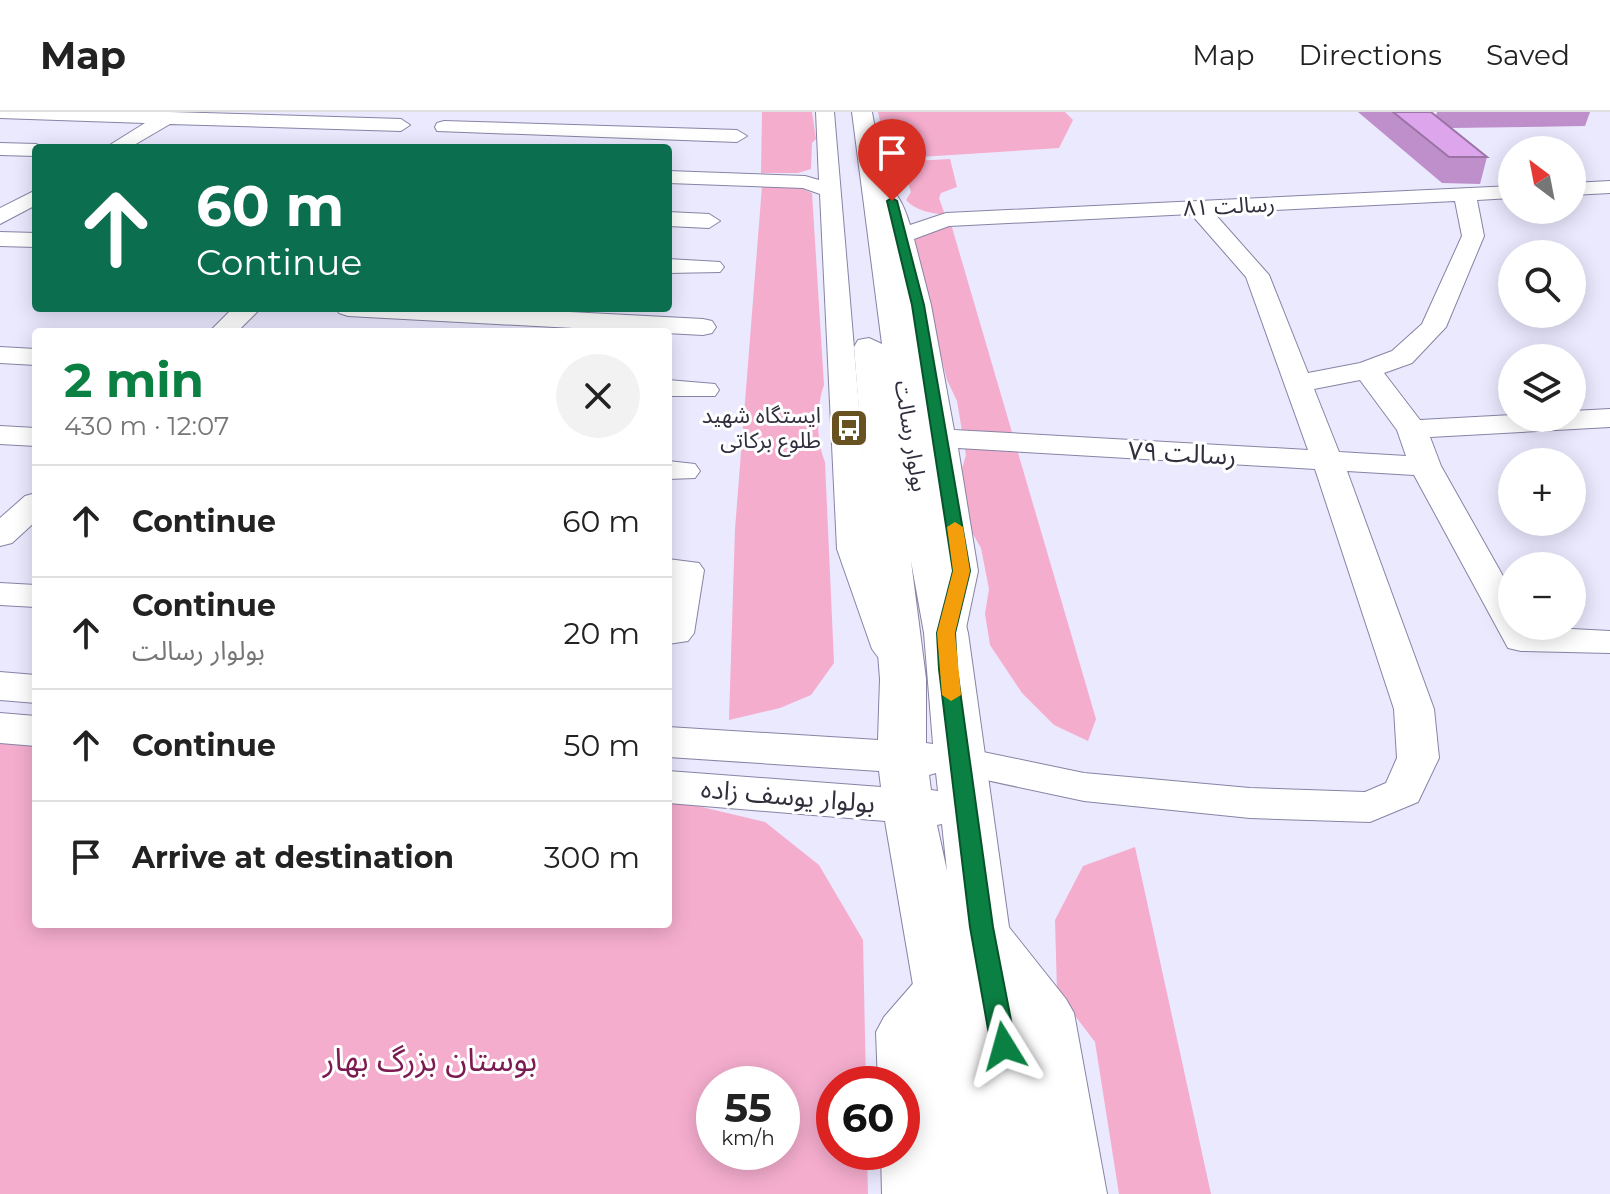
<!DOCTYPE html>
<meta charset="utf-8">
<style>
body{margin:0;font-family:Montserrat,"Noto Sans Arabic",sans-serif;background:#f2f2f2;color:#222;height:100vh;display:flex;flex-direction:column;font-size:30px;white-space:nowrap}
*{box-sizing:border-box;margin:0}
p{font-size:26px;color:#767676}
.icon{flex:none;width:44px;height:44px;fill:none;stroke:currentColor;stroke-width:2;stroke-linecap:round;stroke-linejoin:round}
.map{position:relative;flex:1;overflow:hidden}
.drawer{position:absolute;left:32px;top:216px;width:640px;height:600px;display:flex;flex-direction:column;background:#fff;border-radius:8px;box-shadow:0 4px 20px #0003}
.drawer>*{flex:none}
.top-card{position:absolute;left:32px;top:32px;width:640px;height:168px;border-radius:8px;box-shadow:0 4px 20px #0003;background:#0b6e4f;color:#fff;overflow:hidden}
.needle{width:52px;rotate:328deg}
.fabs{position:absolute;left:1498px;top:24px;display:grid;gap:16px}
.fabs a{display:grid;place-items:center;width:88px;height:88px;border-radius:50%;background:#fff;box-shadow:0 4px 20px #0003;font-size:40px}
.speed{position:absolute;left:696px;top:954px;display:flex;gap:16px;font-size:40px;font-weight:700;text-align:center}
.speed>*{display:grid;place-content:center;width:104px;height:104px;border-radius:50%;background:#fff;box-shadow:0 4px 20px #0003;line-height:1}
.speed small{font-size:20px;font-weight:400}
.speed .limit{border:12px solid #d22;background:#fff;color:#111}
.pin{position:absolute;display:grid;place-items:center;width:68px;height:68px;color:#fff;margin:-82px -34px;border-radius:50% 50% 50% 0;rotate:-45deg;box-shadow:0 0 8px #0007}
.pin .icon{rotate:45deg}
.me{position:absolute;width:88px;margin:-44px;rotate:352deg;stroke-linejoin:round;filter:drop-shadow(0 0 6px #0008)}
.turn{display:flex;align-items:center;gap:28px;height:168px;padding:0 32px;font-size:36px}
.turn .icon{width:104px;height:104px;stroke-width:2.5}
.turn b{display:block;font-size:56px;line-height:68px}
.round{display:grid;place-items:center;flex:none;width:84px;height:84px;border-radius:42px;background:#f2f2f2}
.headline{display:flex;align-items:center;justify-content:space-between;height:136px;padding:0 32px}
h1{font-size:48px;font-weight:700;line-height:60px;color:#0b8043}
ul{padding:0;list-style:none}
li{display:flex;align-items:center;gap:24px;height:112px;padding:0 32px;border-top:2px solid #e0e0e0}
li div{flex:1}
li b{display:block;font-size:30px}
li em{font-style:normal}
header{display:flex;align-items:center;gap:48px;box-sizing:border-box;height:112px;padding:0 40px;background:#fff;border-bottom:2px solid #e0e0e0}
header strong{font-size:38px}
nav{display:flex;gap:44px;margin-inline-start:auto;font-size:28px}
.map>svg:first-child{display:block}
</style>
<header>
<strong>Map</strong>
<nav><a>Map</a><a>Directions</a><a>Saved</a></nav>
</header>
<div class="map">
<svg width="1610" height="1082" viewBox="0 0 1610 1082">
<rect width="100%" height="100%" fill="#eae9fe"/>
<path fill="#f5adce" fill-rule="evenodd" d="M762,0H812L816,27L812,31L811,57L798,61H761Z
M878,0H1065L1073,8L1059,36L889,47Z
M950,47L957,75L941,81L939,86L945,103C931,101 916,99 906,88L911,80L906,64L897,59L896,50Z
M762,74H796L812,81L824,273C816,295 816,328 825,350L834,551L811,583L780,596L729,608L735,417Z
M951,112L1096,607L1088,629L1054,613L1022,581L990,533L985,502L989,477L981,436L969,415L961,360L966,343L957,289L947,268L912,126Z
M0,631L36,634V812H668V687L765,710L819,753L863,828L866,972H834V1040H867L868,1082H0ZM714,972H782V1040H714Z
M1135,735L1211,1082H1119L1095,930L1057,880L1055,808L1083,754Z"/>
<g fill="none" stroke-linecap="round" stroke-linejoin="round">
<defs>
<path id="minor" d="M0,0H170L401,7L410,13L401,19L170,12L129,36H105L145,11L0,6Z
M816,0H834L871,437L910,537L904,545L891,548L878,545L872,537L837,437L820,82L803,76L668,71V59L805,64L819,68Z
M444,9L737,18L747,24L737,30L437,19L435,15L437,11Z
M0,31L36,32L44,36H36V44L0,43Z
M873,67C896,73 904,93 910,113L946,101L1512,74V86L1477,88L1484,124L1446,215L1412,251L1384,261L1420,308L1512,303V306H1572V299L1610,297V315L1430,325L1441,354L1512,480V514L1610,519V541L1521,539L1508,536L1414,363L1347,359L1434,597L1439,646L1418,690L1370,710L1250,706L1084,689L944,659L938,649L944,639L959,635L1084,661L1250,676L1365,680L1386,671L1397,646L1394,597L1315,357L958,336L978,459L965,521L959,529L946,532L933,529L927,521L944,459L936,392L905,193L891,124L882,91L863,73ZM1455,89L1462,124L1422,212L1392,239L1360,251L1308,261L1269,163L1214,101ZM1191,102L1246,165L1308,338L954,318L931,193L914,127L949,114ZM1360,268L1397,318L1406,344L1339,340L1314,277Z
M1610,69V81L1572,83V71Z
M36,78V93L0,112V96Z
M668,100L709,102L720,109L709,116L668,114Z
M0,120L36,121V135L0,134Z
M668,147L720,150L724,155L720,160L668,161Z
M233,196H261L237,220H209Z
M335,196H492L703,207L712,209L716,215L712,221L703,223L348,204L339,201Z
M0,235L36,237V253L0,251Z
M668,268L715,272L719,278L715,284H668Z
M0,314L36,316V334L0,332Z
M668,349L695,352L700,359L695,366L668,367Z
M36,381V409L12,431L0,434V406L25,384Z
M668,447L699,451L704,458L694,521L688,529L668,532Z
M0,471L36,473V495L0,493Z
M991,809L1008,814L1066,887L1074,901L1107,1082H1049L1023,906L967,827L974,814Z
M942,854L960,859L967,873L928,925L940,1082H882L881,1040H902V972H878L876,920L884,905L924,859Z"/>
<path id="major" d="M852,0H872L956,475L968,521L1009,815L1030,904L1053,1082H928L913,873L885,709L668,691V659L881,675L879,659L668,645V615L878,628L880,567L854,235L858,228L869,226L882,232ZM911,449L924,521L933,632L926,631V567ZM936,661L938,679L931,678L929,663ZM942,712L947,759L937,713Z
M0,560L36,563V591L0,588Z
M0,601L36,604V634L0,631Z"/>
</defs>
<use href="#minor" stroke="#8684a4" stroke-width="2"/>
<use href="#major" stroke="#8684a4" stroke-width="2"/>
<use href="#minor" fill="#fff" fill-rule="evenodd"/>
<use href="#major" fill="#fff" fill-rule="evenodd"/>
</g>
<path fill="#be8fcb" d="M1358,0H1431L1436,4L1437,0H1590L1585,14L1451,16L1487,45L1480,72L1442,71Z"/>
<path fill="#dda6ec" stroke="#9b74a5" stroke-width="2" d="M1393,0H1431L1487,45H1449Z"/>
<path fill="#0b8043" stroke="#07532c" stroke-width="2" d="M892,86L897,89L924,193L970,459L955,521L957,557L993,815L1016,934L1012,941L1004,944L995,941L991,934L970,815L939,557L937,521L953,459L912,193L887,89Z"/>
<path fill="#f59e0b" d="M955,410L963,415L970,459L955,521L961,583L951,589L942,583L937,521L953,459L947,415Z"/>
<defs>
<symbol id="bus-square" viewBox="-11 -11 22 22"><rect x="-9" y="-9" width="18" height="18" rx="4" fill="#685222" stroke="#fff"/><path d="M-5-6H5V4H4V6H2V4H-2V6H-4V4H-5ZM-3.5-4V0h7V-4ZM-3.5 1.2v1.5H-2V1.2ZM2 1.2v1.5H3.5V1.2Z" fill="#fff"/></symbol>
</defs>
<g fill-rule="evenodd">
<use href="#bus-square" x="827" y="294" width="44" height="44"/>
</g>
<g text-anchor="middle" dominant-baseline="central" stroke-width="6" stroke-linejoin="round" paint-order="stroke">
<g font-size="22" fill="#302f3d" stroke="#fff">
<text transform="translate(1229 94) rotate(-3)">رسالت ۸۱</text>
<text transform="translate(911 324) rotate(81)">بولوار رسالت</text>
</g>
<g font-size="22" fill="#302f3d" stroke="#fff" text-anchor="end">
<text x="821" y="303">ایستگاه شهید<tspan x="821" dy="25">طلوع برکاتی</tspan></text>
</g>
<g font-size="26" fill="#302f3d" stroke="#fff">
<text transform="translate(1182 341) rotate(3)">رسالت ۷۹</text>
<text transform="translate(788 684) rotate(5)">بولوار یوسف زاده</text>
</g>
<g font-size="32" fill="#7c1a52" stroke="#fff">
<text x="430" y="947">بوستان بزرگ بهار</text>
</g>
</g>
</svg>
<div class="fabs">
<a><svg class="needle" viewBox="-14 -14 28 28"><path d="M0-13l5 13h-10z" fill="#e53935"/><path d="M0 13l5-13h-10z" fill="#767676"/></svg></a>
<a><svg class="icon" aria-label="search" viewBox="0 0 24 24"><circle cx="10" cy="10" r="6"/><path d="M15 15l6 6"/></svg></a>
<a><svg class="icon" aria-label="layers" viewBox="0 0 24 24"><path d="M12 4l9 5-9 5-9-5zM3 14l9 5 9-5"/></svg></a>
<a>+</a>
<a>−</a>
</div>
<div class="speed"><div>55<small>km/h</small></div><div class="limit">60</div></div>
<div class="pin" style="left:892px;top:89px;background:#d93025"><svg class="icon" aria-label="arrive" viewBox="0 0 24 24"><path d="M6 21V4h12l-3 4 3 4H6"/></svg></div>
<svg class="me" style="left:1004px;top:934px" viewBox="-20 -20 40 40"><path d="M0-17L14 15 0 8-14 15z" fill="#0b8043" stroke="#fff" stroke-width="4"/></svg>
<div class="top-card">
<div class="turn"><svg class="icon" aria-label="ahead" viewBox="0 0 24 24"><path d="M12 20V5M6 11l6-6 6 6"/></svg><div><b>60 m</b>Continue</div></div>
</div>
<section class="drawer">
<div class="headline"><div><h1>2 min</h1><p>430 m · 12:07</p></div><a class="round"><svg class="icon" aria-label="close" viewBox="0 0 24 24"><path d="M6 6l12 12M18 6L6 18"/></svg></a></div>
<ul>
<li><svg class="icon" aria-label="ahead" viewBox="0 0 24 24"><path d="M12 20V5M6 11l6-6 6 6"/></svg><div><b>Continue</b></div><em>60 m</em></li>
<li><svg class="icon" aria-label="ahead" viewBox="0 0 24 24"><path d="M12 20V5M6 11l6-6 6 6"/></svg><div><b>Continue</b><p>بولوار رسالت</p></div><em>20 m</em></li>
<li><svg class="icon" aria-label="ahead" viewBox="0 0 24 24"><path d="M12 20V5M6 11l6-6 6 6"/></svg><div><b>Continue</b></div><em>50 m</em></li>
<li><svg class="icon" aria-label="arrive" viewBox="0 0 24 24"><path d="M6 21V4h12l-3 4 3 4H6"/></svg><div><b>Arrive at destination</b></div><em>300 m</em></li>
</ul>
</section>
</div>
